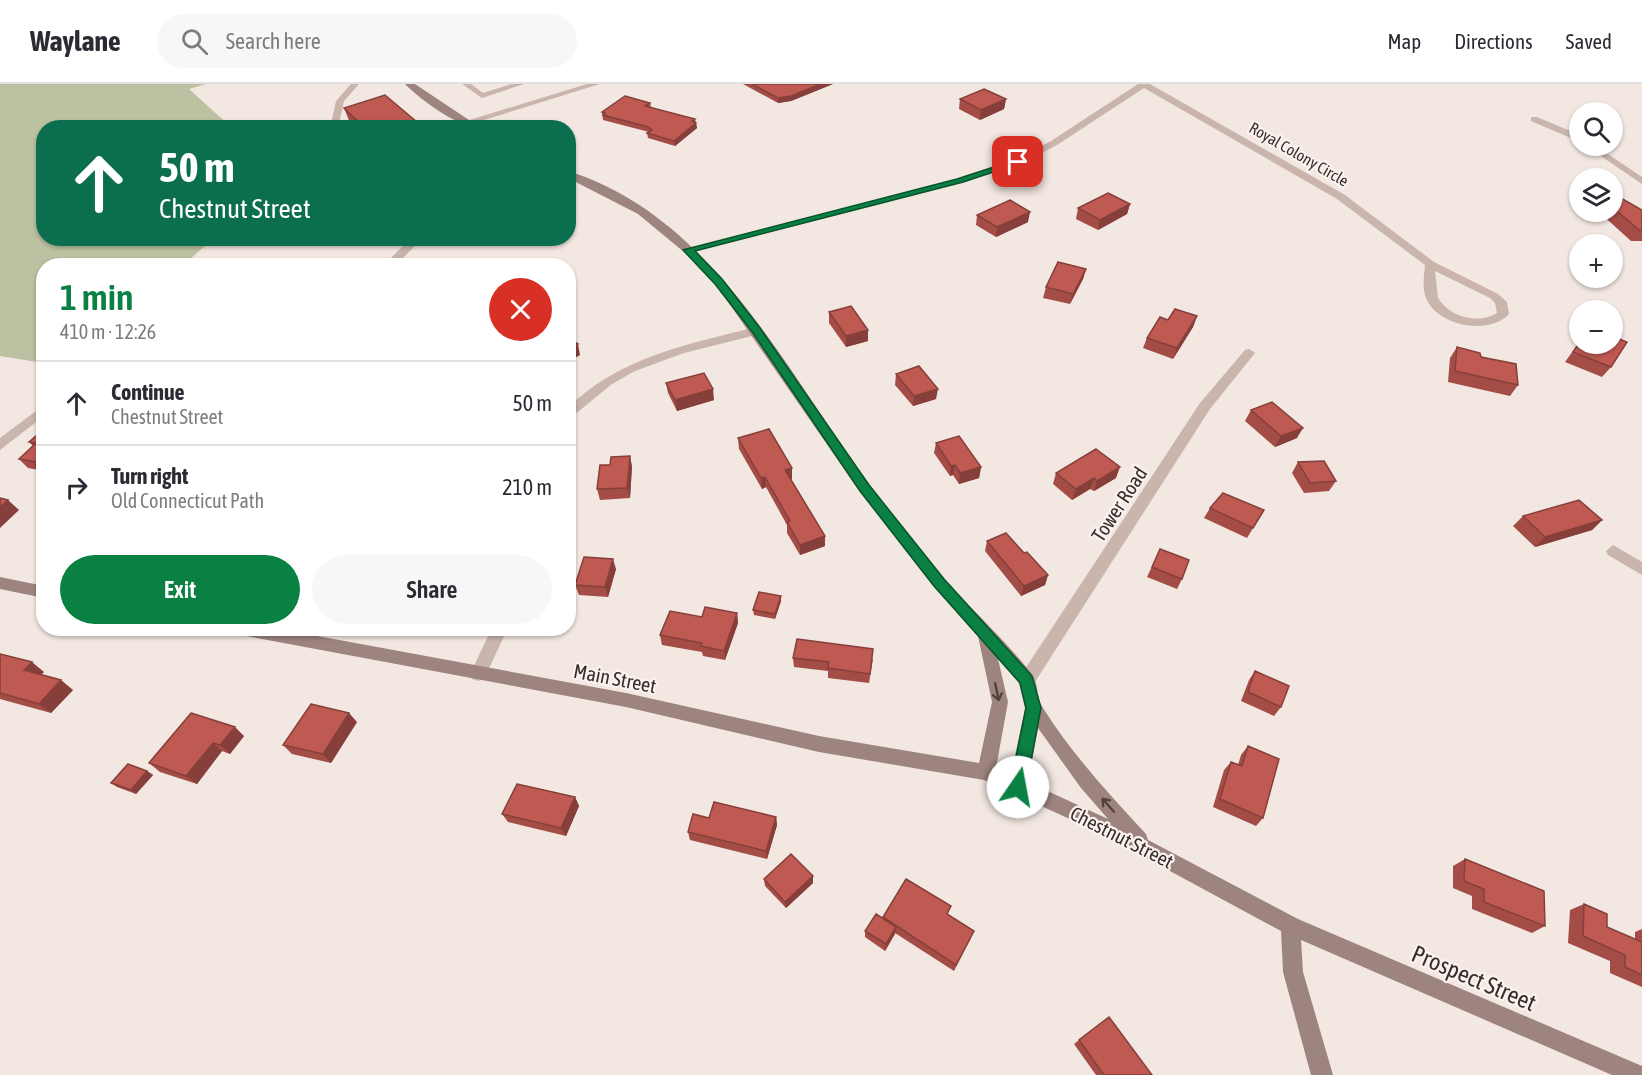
<!DOCTYPE html>
<meta charset="utf-8">
<style>
body{margin:0;font-family:"Asap Condensed",sans-serif;background:#f7f7f7;color:#2b2b33;height:100vh;display:flex;flex-direction:column;font-size:22px;white-space:nowrap}
*{box-sizing:border-box;margin:0}
p{font-size:20px;color:#7c7c81}
.icon{flex:none;width:33px;height:33px;fill:none;stroke:currentColor;stroke-width:2;stroke-linecap:round;stroke-linejoin:round}
.map{position:relative;flex:1;overflow:hidden}
.panel{position:absolute;left:36px;top:174px;width:540px;height:378px;display:flex;flex-direction:column;background:#fff;border-radius:24px;box-shadow:0 2px 4px #0004}
.panel>*{flex:none}
.banner{position:absolute;left:36px;top:36px;width:540px;height:126px;border-radius:24px;box-shadow:0 2px 4px #0004;background:#0b6e4f;color:#fff;overflow:hidden}
.fabs{position:absolute;left:1569px;top:18px;display:grid;gap:12px}
.fabs a{display:grid;place-items:center;width:54px;height:54px;border-radius:50%;background:#fff;box-shadow:0 2px 4px #0004;font-size:30px}
.pin{position:absolute;display:grid;place-items:center;width:51px;height:51px;color:#fff;margin:-26px;border-radius:12px;box-shadow:0 3px 9px #0006}
.me{position:absolute;width:66px;margin:-33px;rotate:12deg;stroke-linejoin:round;filter:drop-shadow(0 0 4px #0008)}
.turn{display:flex;align-items:center;gap:21px;height:126px;padding:0 24px;font-size:27px}
.turn .icon{width:78px;height:78px;stroke-width:2.5}
.turn b{display:block;font-size:42px;line-height:51px}
.round{display:grid;place-items:center;flex:none;width:63px;height:63px;border-radius:32px;background:#f7f7f7}
.summary{display:flex;align-items:center;justify-content:space-between;height:102px;padding:0 24px}
h1{font-size:36px;font-weight:600;line-height:45px;color:#0b8043}
.cta{display:flex;gap:12px;margin-top:auto;padding:12px 24px}
.cta a{flex:1;height:69px;border-radius:36px;background:#0b8043;color:#fff;font-size:24px;font-weight:600;line-height:69px;text-align:center}
.cta a+a{background:#f7f7f7;color:#2b2b33}
ul{padding:0;list-style:none}
li{display:flex;align-items:center;gap:18px;height:84px;padding:0 24px;border-top:2px solid #e1e1e2}
li div{flex:1}
li b{display:block;font-size:22px}
li em{font-style:normal}
header{display:flex;align-items:center;gap:36px;box-sizing:border-box;height:84px;padding:0 30px;background:#fff;border-bottom:2px solid #e1e1e2}
header strong{font-size:28px}
nav{display:flex;gap:33px;margin-inline-start:auto;font-size:21px}
.search{width:420px;height:54px;background:#f7f7f7;display:flex;align-items:center;gap:15px;box-sizing:border-box;padding:0 21px;border-radius:33px;color:#7c7c81;font-size:22px}
.map>svg:first-child{display:block}
</style>
<header>
<strong>Waylane</strong>
<div class="search"><svg class="icon" aria-label="search" viewBox="0 0 24 24"><circle cx="10" cy="10" r="6"/><path d="M15 15l6 6"/></svg>Search here</div>
<nav><a>Map</a><a>Directions</a><a>Saved</a></nav>
</header>
<div class="map">
<svg width="1642" height="991" viewBox="0 0 1642 991">
<rect width="100%" height="100%" fill="#f2e7e1"/>
<path fill="#bcc1a1" d="M0,0H206L189,5L231,43L44,44V154L213,155L183,181L44,182L43,279L0,272Z"/>
<g fill="none" stroke-linecap="round" stroke-linejoin="round">
<path fill="#cab5ad" fill-rule="evenodd" d="M351,0H359L344,17L338,44H330L336,17Z
M462,0H471L483,9L512,0H524L482,14Z"/>
<path fill="#cab5ad" fill-rule="evenodd" d="M587,0H600L471,40L463,38Z
M1138,0H1150L1345,111L1434,178L1498,210L1507,218L1509,230C1489,252 1437,242 1426,214C1422,204 1424,192 1425,181L1337,115L1144,4L1057,61L1021,80L963,99L692,168L683,166L957,95L1015,76L1051,57ZM1435,187L1490,214L1495,219L1497,229C1478,241 1450,233 1438,214Z
M1531,33H1537L1580,51V58L1531,37Z
M1586,62H1596L1642,93V100Z
M411,154H423L395,182H383Z
M756,243L760,244V250L684,269L635,287L612,300L568,336V324C619,273 689,260 756,243Z
M1249,265L1255,269L1210,325L1033,601L1027,603L1021,601L1019,596L1021,591L1200,319L1245,266Z
M44,321V332L0,366V354Z
M1613,461L1642,478V491L1608,471L1606,467Z
M492,544H508L484,595L478,597L472,595L470,590Z"/>
<path fill="#9e847f" fill-rule="evenodd" d="M405,0H415L481,44C458,44 421,16 405,0Z
M568,87C714,133 785,287 870,401C894,433 919,466 946,497C974,528 1006,557 1032,590C1039,600 1036,614 1043,624C1072,670 1109,710 1146,750L1148,756L1298,835L1642,982V991H1612L1301,856L1303,888L1333,991H1311L1283,888L1281,847L1096,747L984,696L819,668L626,623L230,549L228,544H274L626,609L819,652L979,679L992,618L978,552L934,503L860,408L715,199L684,168L638,130L568,94ZM998,575L1019,599L1025,624L1011,691L996,684L1008,618ZM1038,644L1081,704L1108,735L1028,698Z
M0,493L44,502V514L0,505Z"/>
</g>
<path fill="#a44d47" d="M743,0H833L791,17L778,19Z
M960,15H1006L1004,25L980,36L959,25Z
M650,19L651,23L696,39L697,44L675,62L648,54L647,49L649,48L603,36L602,28Z
M344,24L424,44H355L350,39Z
M1612,109L1642,126V157H1631L1599,128H1612Z
M1130,120L1127,130L1098,146L1076,135L1078,124Z
M977,131L1028,138L996,153L976,141Z
M1086,185L1083,195L1070,220L1043,214L1046,203Z
M829,228L868,246V257L846,263L829,239Z
M1197,232L1193,243L1173,275L1143,264L1147,254L1168,236Z
M1580,257V260L1611,283L1602,293L1565,278Z
M1457,263L1481,273L1518,301L1510,312L1448,298L1450,274Z
M896,290L936,315L913,322L895,301Z
M666,299L714,316L677,327L668,309Z
M1251,326L1297,354L1275,363L1245,337Z
M44,345V387L28,384L19,375L33,362L29,358Z
M738,354L792,384V395H791L825,452V462L800,471L787,449V441L766,403L762,405L739,365Z
M936,359L981,383L979,394L959,400L953,391L950,392L934,369Z
M1298,378L1336,397L1329,407L1304,409L1292,389Z
M632,382L630,414L600,416L597,405Z
M1056,389L1116,394L1094,407L1090,405L1072,416L1053,400Z
M1210,424L1264,426L1247,454L1204,434Z
M1523,432L1602,436L1592,446L1535,463L1513,442Z
M987,457L1048,491L1045,501L1021,512L985,467Z
M1160,465L1182,495L1177,505L1147,493Z
M616,485L608,513L579,511L575,501Z
M781,517L775,535L754,531L753,526Z
M737,529L738,539L725,576L703,572L702,568L662,561L660,551L702,533Z
M0,570L44,588L40,591L73,606L51,629L0,615Z
M793,574L873,575L869,599L828,594V587L794,583Z
M1255,587L1281,623L1274,632L1241,617L1249,596Z
M191,629L244,652L230,670L222,667L197,700L160,688L149,679Z
M357,638L331,679L292,670L283,661Z
M1248,662L1263,734L1256,742L1213,723L1224,686L1231,678L1238,681L1241,671Z
M147,687L153,691L136,710L117,703L111,699Z
M575,713L579,722L566,752L508,738L502,730Z
M776,733L777,741L767,775L690,756L688,748L709,734Z
M1465,775L1545,842L1532,849L1472,825V812L1453,804V782Z
M813,792V799L786,824L765,802L764,795Z
M1584,820L1607,843L1635,855V848L1642,845V903L1610,889V877L1568,859L1570,826Z
M948,830L971,854L954,887L895,849L885,867L865,853V847L883,835V833Z
M1079,956L1152,991H1096L1074,960Z"/>
<path fill="#863f3a" d="M821,0H833L791,17L778,19V14Z
M1006,15L1004,25L980,36L981,26Z
M695,35L697,44L675,62L674,57Z
M1130,120L1127,130L1098,146L1100,136Z
M1030,128L1028,138L996,153L997,143Z
M1086,185L1083,195L1070,220L1073,210Z
M1197,232L1193,243L1173,275L1177,264Z
M868,246V257L846,263V252Z
M578,260L580,271L568,278V266Z
M713,305L714,316L677,327L675,316Z
M938,305L936,315L913,322L914,312Z
M1303,344L1297,354L1275,363L1281,352Z
M630,372L632,382L630,414L627,404Z
M955,381L953,391L950,392L951,382Z
M981,383L979,394L959,400L960,389Z
M1120,383L1116,394L1094,407L1097,397Z
M792,384V395L786,397L785,386Z
M765,393L766,403L762,405L761,394Z
M1094,394L1090,405L1072,416L1076,405Z
M8,416L19,426L0,444V423Z
M1602,436L1592,446L1535,463L1545,453Z
M825,452V462L800,471V461Z
M613,475L616,485L608,513L605,503Z
M1048,491L1045,501L1021,512L1024,502Z
M781,512V517L775,535V530Z
M737,529L738,539L725,576L724,567Z
M32,578L44,588L36,596L24,586Z
M61,596L73,606L51,629L39,620Z
M349,629L357,638L331,679L323,670Z
M235,643L244,652L230,670L220,661Z
M213,659L222,667L197,700L186,692Z
M147,687L153,691L136,710L131,706Z
M575,713L579,722L566,752L561,744Z
M776,733L777,741L767,775L766,767Z
M813,792V799L786,824L785,818Z
M896,843L895,850L885,867L886,860Z"/>
<path fill="#bf5a53" stroke="#863f3a" stroke-width="1.5" d="M752,0H821L791,12L778,14Z
M984,5L1006,15L981,26L960,15Z
M385,11L424,44H365L344,24Z
M625,12L650,19L645,22L695,35L692,37L696,39L674,57L647,49L652,46L648,43L603,31L605,29L602,28Z
M1108,109L1130,120L1100,136L1078,124Z
M1612,109L1642,126V146H1639L1612,123Z
M1010,116L1030,128L997,143L977,131Z
M1058,178L1086,185L1073,210L1046,203Z
M851,222L868,246L846,252L829,228Z
M1175,225L1197,232L1177,264L1147,254L1160,233L1168,236Z
M1612,252L1627,258L1611,283L1573,268L1580,258V260H1612Z
M568,254L578,260L568,266Z
M1457,263L1480,269L1481,273L1516,280L1518,301L1455,287Z
M919,282L938,305L914,312L896,290Z
M704,289L713,305L675,316L666,299Z
M1272,318L1303,344L1281,352L1251,326Z
M44,345V378L42,379L19,375L36,359L29,358Z
M769,345L792,384L785,386L825,452L800,461L787,438L790,437L765,393L761,394L738,354Z
M959,352L981,383L960,389L955,381L951,382L936,359Z
M1096,365L1120,383L1097,397L1094,394L1076,405L1056,389Z
M630,372L627,404L597,405L600,381H610L611,373Z
M1324,377L1336,397L1310,399L1298,378Z
M1223,409L1264,426L1253,444L1210,424Z
M0,414L8,416L0,423Z
M1579,416L1602,436L1545,453L1523,432Z
M1006,449L1024,469L1027,468L1048,491L1024,502L987,457Z
M1160,465L1189,476L1182,495L1152,483Z
M584,473L613,475L605,503L575,501Z
M759,508L781,512L775,530L753,526Z
M705,523L737,529L724,567L701,562L702,559L660,551L670,527L702,533Z
M797,555L873,565L870,590L828,584L829,578L793,574Z
M0,570L32,578L24,586L61,596L39,620L0,609Z
M1255,587L1289,602L1281,623L1248,608Z
M311,620L349,629L323,670L283,661Z
M191,629L235,643L220,661L213,659L186,692L149,679Z
M1248,662L1279,675L1263,734L1220,715L1231,678L1242,682Z
M128,680L147,687L131,706L111,699Z
M517,700L575,713L561,744L502,730Z
M714,718L776,733L766,767L688,748L693,730L709,734Z
M791,770L813,792L785,818L764,795Z
M1465,775L1544,807L1545,842L1484,818V805L1464,797Z
M906,795L951,822L947,830L974,847L956,881L883,833Z
M1584,820L1607,830V843L1642,858V891L1625,883V871L1583,852Z
M876,830L896,843L886,860L865,847Z
M1109,933L1152,991H1104L1079,956Z"/>
<defs><path id="oneway-shaft" d="M-6 0H5M1.5-3L5.5 0L1.5 3" fill="none" stroke-width="1.6" stroke-linecap="round" stroke-linejoin="round" transform="scale(1.5)"/></defs>
<g stroke="#524340">
<use href="#oneway-shaft" transform="translate(997 608) rotate(78)"/>
<use href="#oneway-shaft" transform="translate(1108 721) rotate(-131)"/>
</g>
<path fill="#0b8043" stroke="#07532c" stroke-width="1.5" d="M1015,76L1023,78L963,98L695,167L722,195L760,244L869,401L944,495L1032,592L1041,624L1026,703L1023,708L1018,710L1012,708L1010,703L1026,624L1020,599L934,502L860,407L753,249L715,200L683,166L957,95Z"/>
<g text-anchor="middle" dominant-baseline="central" stroke-width="4.5" stroke-linejoin="round" paint-order="stroke">
<g font-size="16" fill="#392d2b" stroke="#faf2ee">
<text transform="translate(1299 70) rotate(30)">Royal Colony Circle</text>
</g>
<g font-size="20" fill="#392d2b" stroke="#faf2ee">
<text transform="translate(1119 420) rotate(-57)">Tower Road</text>
<text transform="translate(615 594) rotate(11)">Main Street</text>
<text transform="translate(1122 753) rotate(27)">Chestnut Street</text>
</g>
<g font-size="24" fill="#392d2b" stroke="#faf2ee">
<text transform="translate(1474 894) rotate(23)">Prospect Street</text>
</g>
</g>
</svg>
<div class="fabs">
<a><svg class="icon" aria-label="search" viewBox="0 0 24 24"><circle cx="10" cy="10" r="6"/><path d="M15 15l6 6"/></svg></a>
<a><svg class="icon" aria-label="layers" viewBox="0 0 24 24"><path d="M12 4l9 5-9 5-9-5zM3 14l9 5 9-5"/></svg></a>
<a>+</a>
<a>−</a>
</div>
<div class="pin" style="left:1018px;top:78px;background:#d93025"><svg class="icon" aria-label="arrive" viewBox="0 0 24 24"><path d="M6 21V4h12l-3 4 3 4H6"/></svg></div>
<svg class="me" style="left:1018px;top:703px" viewBox="-20 -20 40 40"><circle r="19" fill="#fff"/><path d="M0-13L10 11 0 6-10 11z" fill="#0b8043"/></svg>
<div class="banner">
<div class="turn"><svg class="icon" aria-label="ahead" viewBox="0 0 24 24"><path d="M12 20V5M6 11l6-6 6 6"/></svg><div><b>50 m</b>Chestnut Street</div></div>
</div>
<section class="panel">
<div class="summary"><div><h1>1 min</h1><p>410 m · 12:26</p></div><a class="round" style="background:#d93025;color:#fff"><svg class="icon" aria-label="close" viewBox="0 0 24 24"><path d="M6 6l12 12M18 6L6 18"/></svg></a></div>
<ul>
<li><svg class="icon" aria-label="ahead" viewBox="0 0 24 24"><path d="M12 20V5M6 11l6-6 6 6"/></svg><div><b>Continue</b><p>Chestnut Street</p></div><em>50 m</em></li>
<li><svg class="icon" aria-label="right" viewBox="0 0 24 24"><path d="M7 20v-9h11M14 6l5 5-5 5"/></svg><div><b>Turn right</b><p>Old Connecticut Path</p></div><em>210 m</em></li>
</ul>
<div class="cta"><a>Exit</a><a>Share</a></div>
</section>
</div>
